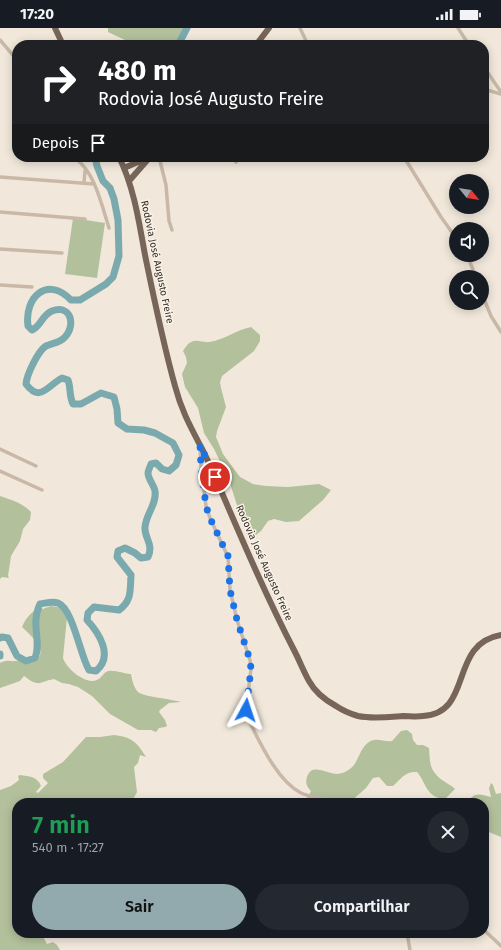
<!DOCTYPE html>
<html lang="pt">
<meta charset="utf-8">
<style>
body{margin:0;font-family:"Fira Sans",sans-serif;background:#242831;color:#f1f3f6;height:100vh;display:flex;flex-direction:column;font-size:15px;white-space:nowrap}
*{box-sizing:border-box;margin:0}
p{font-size:13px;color:#9ea1a6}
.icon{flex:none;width:22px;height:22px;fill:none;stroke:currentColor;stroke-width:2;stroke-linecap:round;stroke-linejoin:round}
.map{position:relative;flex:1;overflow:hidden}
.panel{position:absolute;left:12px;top:770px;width:477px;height:140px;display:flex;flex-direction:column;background:#171b24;border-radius:16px;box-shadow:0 2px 10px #0003}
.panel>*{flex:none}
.top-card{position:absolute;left:12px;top:12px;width:477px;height:122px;border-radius:16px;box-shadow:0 2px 10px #0003;background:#202124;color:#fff;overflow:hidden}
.needle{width:26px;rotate:120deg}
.fabs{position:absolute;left:449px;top:146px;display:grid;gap:8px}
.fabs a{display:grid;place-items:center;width:40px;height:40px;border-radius:50%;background:#171b24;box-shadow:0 2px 10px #0003;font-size:20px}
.pin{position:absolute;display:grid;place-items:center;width:34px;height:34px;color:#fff;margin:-17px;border:2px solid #fff;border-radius:50%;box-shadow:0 1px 4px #0007}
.me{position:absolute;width:44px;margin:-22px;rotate:5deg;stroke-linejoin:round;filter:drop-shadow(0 0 3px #0008)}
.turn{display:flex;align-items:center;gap:14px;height:84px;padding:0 20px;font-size:18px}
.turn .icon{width:52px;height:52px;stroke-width:2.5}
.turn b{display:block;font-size:28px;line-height:34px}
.then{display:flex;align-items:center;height:38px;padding:0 20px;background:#0003;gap:8px;font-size:15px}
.round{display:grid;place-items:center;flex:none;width:42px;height:42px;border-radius:21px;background:#242831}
.head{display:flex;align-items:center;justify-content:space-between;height:68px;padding:0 20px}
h1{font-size:24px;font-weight:600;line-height:30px;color:#1e9e55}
.primary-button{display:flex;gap:8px;margin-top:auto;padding:8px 20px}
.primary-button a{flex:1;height:46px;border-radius:24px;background:#92aaae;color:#111;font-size:16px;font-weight:600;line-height:46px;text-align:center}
.primary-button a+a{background:#242831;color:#f1f3f6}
.status{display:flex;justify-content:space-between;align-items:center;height:28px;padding:0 20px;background:#171b24;direction:ltr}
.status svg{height:11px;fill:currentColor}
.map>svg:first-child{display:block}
</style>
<div class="status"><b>17:20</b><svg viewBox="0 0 49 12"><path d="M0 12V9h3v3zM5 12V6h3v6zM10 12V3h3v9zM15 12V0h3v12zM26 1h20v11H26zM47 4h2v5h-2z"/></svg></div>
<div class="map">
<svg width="501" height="922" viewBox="0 0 501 922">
<rect width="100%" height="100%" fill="#f1e8db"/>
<path fill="#b2c09b" d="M108,0H190L182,11L174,13L168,17H144L138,12H125L108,4Z
M73,190L105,195L97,250L65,246Z
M251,299L260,307V313L254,323L222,348L220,354L221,360L226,379L217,403L216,409L223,426L240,449L253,456L266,458L288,459L319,456L331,462L323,472L299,493L286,494L274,491L268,493L261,503L256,507L250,505L243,496L228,449L214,421L204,405L198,380L185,359L182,346L187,335L186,329L183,323C185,320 187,316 191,314C197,311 203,315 209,314C224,312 236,302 251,299Z
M0,468C11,472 23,475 31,484L30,492L23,501L20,513L11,528L8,548L9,550L2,549L0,551Z
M51,578L64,580L67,589L63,630C66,640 85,657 97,652C102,650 103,644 109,643C116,642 124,646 131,646C132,652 134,660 138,664C144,669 172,671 181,674L169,675L160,682L159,684L165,692L167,698L165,699L159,700L156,704L151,702H138L110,686L92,668L78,659L69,656L62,655L54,651C38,654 40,660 24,648L20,653L0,660V635C10,630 12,636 21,631C26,632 33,633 37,631C49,622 27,604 22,599C25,592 29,586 36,582H40Z
M407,702L412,706L413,712L417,717H423L429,720C430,734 429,742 442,752C446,755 451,757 455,761L445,771C426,770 426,754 417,744C405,743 401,751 393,758H387L379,749L373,750L366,760L349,775H295L308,769L311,763C307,759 305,755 307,749C312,734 327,746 337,746C341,746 348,743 351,740C360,733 360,715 374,712C380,711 386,714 392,713L401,703Z
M114,707C132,709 137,714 146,729L140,727L138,735L134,739L137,764L131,775H17V905H41L47,916L53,914L57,917L60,922H0V762L11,758L19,752L18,748L20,747C29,748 38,749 41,758L36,764L38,765L48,755L43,750V746L63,734L86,709H100Z
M491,755L493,757L496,766L501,765V809L484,802V775H464C468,774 469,771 472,769C478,764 485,768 491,769L489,760Z"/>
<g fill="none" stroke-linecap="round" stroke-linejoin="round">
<path stroke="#7baaae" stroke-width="7" d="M178,17L187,0
M0,610L2,609L8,610L17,628L26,633L35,630C42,613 30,597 40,576C47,575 52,573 58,575C73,581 80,627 89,642L96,643C114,628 99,605 87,592L88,585L94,579L119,582C132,573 130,562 131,547L117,529L118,523L125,520L135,525L141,530L148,529C154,516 144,510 145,499C146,486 157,476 155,463C154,457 148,451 148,445C148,443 150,439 151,436L156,435L162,441L169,443L176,437L179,427L173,415L155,405L144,402L127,401L118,395L117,381L114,369L101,365L81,376H73C69,368 71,360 68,352L62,350C47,358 40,375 26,356C27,346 38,323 46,318C52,315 60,315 65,309C76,297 71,276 52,283C42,287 41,298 32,302L28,298C24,270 47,247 71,272H80L106,256L113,249L119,228L118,192L114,171L110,160L103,153L97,138L95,129
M0,626V628"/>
<path stroke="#c9b8a7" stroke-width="3.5" d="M300,0L308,17
M458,0L469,17
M0,12L17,32
M484,39L501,64
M484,61L501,66
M74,129C95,144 101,175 109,200
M159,129L166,157L169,193L172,202
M233,129L236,134
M404,129L441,189L456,210
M0,149L94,156
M84,155L85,143
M0,184L85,191
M0,221L62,225
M467,227L476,249
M0,257L32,259
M482,266L491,288L501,304
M200,420L201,439L206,478L210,490L228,529L230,562L237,592L250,632L251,641L246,682L247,689C259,712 276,752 301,765C312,770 325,770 337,775
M0,421L36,438
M0,443L42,462
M484,902L501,918
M407,905L410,922"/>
<path stroke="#786559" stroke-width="6" d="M55,0L63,17
M256,17L269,0
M119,129C134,159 139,194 145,227C154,271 163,315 175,358C181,381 189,396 200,417C207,430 213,444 219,458C243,514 267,570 295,624C300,634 304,644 309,653C315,664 325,672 336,678C342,682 351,686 358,688C372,691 389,689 403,688C410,688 416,689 423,688C474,685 448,616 501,607
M124,140L145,131
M129,153L150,129"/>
</g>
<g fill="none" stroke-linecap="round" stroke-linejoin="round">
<path stroke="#1a73e8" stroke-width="7" stroke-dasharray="0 12.6" d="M215,449L200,417L201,439L206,478L210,490L228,528L230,562L237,592L250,632L251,641L246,682"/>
</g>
<g text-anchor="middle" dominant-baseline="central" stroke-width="3" stroke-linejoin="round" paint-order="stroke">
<g font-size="10" fill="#362d28" stroke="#f9f2e7">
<text transform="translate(157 234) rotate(78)">Rodovia José Augusto Freire</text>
<text transform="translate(264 535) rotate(66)">Rodovia José Augusto Freire</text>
</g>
</g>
</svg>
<div class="fabs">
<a><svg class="needle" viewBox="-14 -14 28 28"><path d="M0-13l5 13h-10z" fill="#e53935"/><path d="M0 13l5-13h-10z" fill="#9ea1a6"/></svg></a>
<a><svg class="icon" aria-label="sound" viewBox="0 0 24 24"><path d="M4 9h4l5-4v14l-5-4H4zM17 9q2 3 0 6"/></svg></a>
<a><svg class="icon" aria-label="search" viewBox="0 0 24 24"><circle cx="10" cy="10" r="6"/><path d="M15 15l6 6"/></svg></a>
</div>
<div class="pin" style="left:215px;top:449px;background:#d93025"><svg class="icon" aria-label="arrive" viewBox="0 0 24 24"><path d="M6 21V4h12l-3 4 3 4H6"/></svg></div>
<svg class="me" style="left:246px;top:682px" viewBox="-20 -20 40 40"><path d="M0-17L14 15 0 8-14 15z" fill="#1a73e8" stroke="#fff" stroke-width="4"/></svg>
<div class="top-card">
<div class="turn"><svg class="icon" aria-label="right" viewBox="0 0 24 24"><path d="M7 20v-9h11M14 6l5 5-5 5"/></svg><div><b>480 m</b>Rodovia José Augusto Freire</div></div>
<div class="then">Depois<svg class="icon" aria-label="arrive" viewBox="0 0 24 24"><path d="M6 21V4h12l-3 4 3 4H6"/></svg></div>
</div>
<section class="panel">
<div class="head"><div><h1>7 min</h1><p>540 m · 17:27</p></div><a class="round"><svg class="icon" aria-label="close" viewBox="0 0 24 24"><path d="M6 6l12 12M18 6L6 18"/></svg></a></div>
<div class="primary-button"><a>Sair</a><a>Compartilhar</a></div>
</section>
</div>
